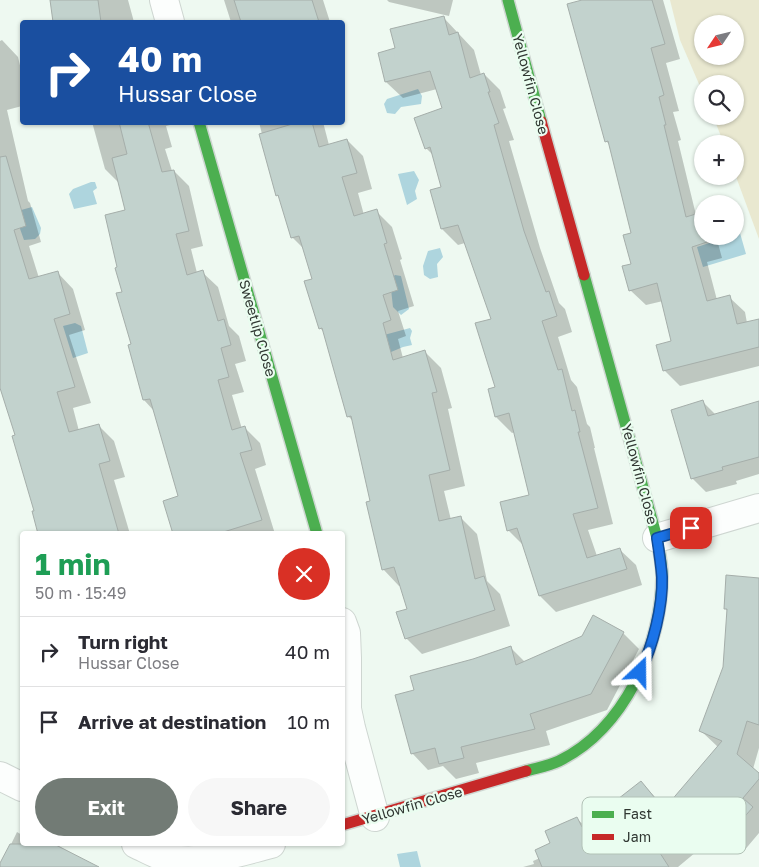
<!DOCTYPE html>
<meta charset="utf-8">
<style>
body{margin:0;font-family:"Golos Text",sans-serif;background:#f7f7f7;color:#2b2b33;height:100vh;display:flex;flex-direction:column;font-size:19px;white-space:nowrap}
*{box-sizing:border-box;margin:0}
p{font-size:16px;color:#7c7c81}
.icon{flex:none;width:28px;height:28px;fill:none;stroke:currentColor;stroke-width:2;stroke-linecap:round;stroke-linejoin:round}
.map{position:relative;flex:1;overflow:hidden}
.panel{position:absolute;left:20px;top:531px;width:325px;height:315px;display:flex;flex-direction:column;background:#fff;border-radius:5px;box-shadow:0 1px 4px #0004}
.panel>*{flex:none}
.top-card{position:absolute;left:20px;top:20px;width:325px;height:105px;border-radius:5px;box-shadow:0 1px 4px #0004;background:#1a4fa0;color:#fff;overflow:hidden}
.needle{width:32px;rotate:235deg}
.tools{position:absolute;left:694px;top:15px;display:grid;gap:10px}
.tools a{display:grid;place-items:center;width:50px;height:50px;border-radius:50%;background:#fff;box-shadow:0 1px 4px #0004;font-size:25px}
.pin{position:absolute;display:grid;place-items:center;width:42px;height:42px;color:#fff;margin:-21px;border-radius:10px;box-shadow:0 2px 8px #0006}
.me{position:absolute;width:55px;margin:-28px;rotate:23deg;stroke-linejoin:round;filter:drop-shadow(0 0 4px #0008)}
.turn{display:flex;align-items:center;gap:18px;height:105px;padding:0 15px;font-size:22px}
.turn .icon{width:65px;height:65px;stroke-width:2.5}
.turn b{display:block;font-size:35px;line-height:42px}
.round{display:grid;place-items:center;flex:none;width:52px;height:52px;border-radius:26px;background:#f7f7f7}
.head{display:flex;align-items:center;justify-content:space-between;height:85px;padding:0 15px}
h1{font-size:30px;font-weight:700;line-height:38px;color:#1e9e55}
.button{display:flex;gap:10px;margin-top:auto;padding:10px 15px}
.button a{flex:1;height:58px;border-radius:30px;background:#727b75;color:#fff;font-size:20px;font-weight:700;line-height:58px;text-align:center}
.button a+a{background:#f7f7f7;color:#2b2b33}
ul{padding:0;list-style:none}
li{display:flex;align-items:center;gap:15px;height:70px;padding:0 15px;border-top:1px solid #e1e1e2}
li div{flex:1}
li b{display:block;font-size:19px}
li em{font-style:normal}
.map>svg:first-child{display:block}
</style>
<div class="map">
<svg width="759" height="867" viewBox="0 0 759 867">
<rect width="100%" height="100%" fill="#eef9f1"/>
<path fill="#e9e8d0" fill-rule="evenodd" d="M670,0H759V239L735,174V144H724L713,116H735V84H702V91L680,40ZM702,24H735V56H702Z"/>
<path fill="#aed5de" d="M418,89L422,96L421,104L401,107L395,114L387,113L384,104L387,99Z
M414,171L419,180L415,191L417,199L407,205L398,174Z
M91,182H95L97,188L93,191L97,204L74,209L69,194L73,189Z
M32,207L41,228L40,234L35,239L24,240L14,212Z
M740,233L746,254L703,267L697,247Z
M440,248L443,257L437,264L438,277L430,279L424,275L423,266L428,251Z
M395,275L401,276L409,309L401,315L393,307L390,280Z
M75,323L81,326L88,353L73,358L63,326Z
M410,328L412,331L410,338L412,345L403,347L391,352L385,347L384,335Z
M417,851L421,867H400L397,854Z"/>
<path fill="#0003" d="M51,0H128L134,22H54L52,15H54Z
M224,0H323L330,22H231Z
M387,0H453L449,16L389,2Z
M587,0H663L680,59L666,63L679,111L673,112L681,140L678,141L696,215H699L702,219V236H716L722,258L707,262L717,300L729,297L745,312L747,323L759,320V366L680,386L664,370L673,342L663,301L646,305L630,290L633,265L632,234L611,146L606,141Z
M443,17L474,50L481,75L484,74L500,90L506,108L503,109L514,140L509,141L540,248L559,303L565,309L572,332L558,337L571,380L577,387L587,424L590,427L595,448H594L613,524L588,530L597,556L619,549L636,565L642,585L556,612L540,596L524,546L508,530L530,496L515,432L512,433L496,417L489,389L497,387L492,319L465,243L458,245L442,229V188L433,155L426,148L444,109L437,89L403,98L386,82L379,54L396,49Z
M2,40L18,57L22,74V106L7,110L28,201L30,203L41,242L29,246L39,278L57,272L73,289L85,330L69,335L91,403L73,408L79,431L98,425L114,441L125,477L114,480L130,534H39L36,511L16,436L0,382V41Z
M92,122H173L174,124L166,126L172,147L165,149L172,171H174L189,186L203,246L191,249L197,273L202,272L218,287L229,326L239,336L246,361L235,364L244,392L232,395L242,429L245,428L260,443L266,465L255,469L275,534H174L180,497L154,411L144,400L119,268L126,211L120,184L105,169Z
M259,122H323L329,145L347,140L363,156L372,189L358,193L364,215L376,211L392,227L402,259L400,260L414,306L398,311L406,336L398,339L403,358L425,352L441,368L452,408L448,409L465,486L444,491L451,520L461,518L477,534L487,581L500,594L510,626L422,654L406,638L408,610L401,585L399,586L383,569L371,502L353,421L348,416L325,333L320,328L313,279L304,249L292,237L280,198L277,195Z
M703,402L716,415L759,403V474L736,481L737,484L706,492L692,478Z
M759,579V748L753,769L759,774V833L743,852L720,832L678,867H523L534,864L533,861L540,858L577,819L585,826L641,782L666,809L718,747L700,730L724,668L728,612L725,608Z
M623,633L639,649L607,710L546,731L550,745L476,763L479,773L456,779L443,766L428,770L412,753L415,691L474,661L510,647L525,662Z
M17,832L22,835V844H52L81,859L89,867H0Z"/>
<path fill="#c2d2cd" stroke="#a5aeaa" d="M50,0H98L101,22H53Z
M234,0H312L319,22H241Z
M582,0H652L665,44L651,48L664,95L659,97L666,125H664L686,217L699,213L702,226V236H705L707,242L692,247L707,301L730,295L737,324L759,319V347L663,371L656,345L671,341L657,283L629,291L622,266L631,264L623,235L631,233L608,141L605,142L567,4Z
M444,16L449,35L458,32L470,78L484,73L490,92H488L499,123L494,125L524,231L546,292L549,291L557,316L542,321L558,370L562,369L572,411L575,410L580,432H578L598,508L573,514L587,558L620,548L627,569L539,596L517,528L507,531L500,502L529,495L509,413L495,417L488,389L495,387L475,323L491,319L458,225L441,229L430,190L441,187L430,147L425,149L414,118L442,108L430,71L385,82L378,53L395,48L390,29Z
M119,122H148L162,172L174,170L189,231L176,234L187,275L203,270L218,321L224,319L231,345L221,348L229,377L218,380L232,430L245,426L252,450L240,453L262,520L217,534H173L163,501L178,496L150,399L143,400L128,345L131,344L116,293L122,292L115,268L117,267L105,215L125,210L112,158L127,154Z
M299,122H312L319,147L347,139L357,173L342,177L354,216L377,209L387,243L384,244L398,290L383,295L391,320L383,323L393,360L425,350L437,392L432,393L450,470L429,475L439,521L461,516L475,579L484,576L495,610L405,639L396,612L407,609L394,567L382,570L366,502L370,501L351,416L347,417L322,328L319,329L304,281L312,279L299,236L291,238L278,195L276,196L259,134Z
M6,156L26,226L14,230L29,279L58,271L70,314L54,319L75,387L57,392L69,432L99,424L110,461L99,464L119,534H38L32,511H34L12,436L15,435L0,388V157Z
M703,400L708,416L759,401V457L722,467L723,470L691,479L671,410Z
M726,575L759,578V725L747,721L737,754L759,773V779L743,798L753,807L727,837L704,817L660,853L669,867H542L535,850L550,843L545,831L577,817L582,827L641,781L664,809L722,741L699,731L723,667L727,609H724Z
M593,615L624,632L591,694L530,714L535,729L461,747L464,758L439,764L435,748L411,754L395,695L414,690L410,676L473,659L511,646L516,665L582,636Z
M10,844H54L99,867H0V863Z"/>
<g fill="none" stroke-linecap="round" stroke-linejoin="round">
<defs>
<path id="street" d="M164,0L170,22
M657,538L759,508
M342,622L346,633L347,658V709L351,728L375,817
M0,776L22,787
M136,844C147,849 160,857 172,859C205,864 239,852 271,844"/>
<path id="fast" d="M508,0L541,121
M199,122L317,534
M526,771C536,768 549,766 559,761C624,729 662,646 662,576C662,563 659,551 657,538L584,275"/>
<path id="jam" d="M541,121L584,275
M342,825L526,771"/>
</defs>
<use href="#street" stroke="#ced6d1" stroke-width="30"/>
<use href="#fast" stroke="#ced6d1" stroke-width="14"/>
<use href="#jam" stroke="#ced6d1" stroke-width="14"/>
<use href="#street" stroke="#fcfefd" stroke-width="28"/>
<use href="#fast" stroke="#4caf50" stroke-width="11"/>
<use href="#jam" stroke="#c62828" stroke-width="11"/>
</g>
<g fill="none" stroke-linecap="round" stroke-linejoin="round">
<defs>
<path id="route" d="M640,672C653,646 663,606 662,577C661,564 659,551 657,538L691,528"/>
</defs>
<use href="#route" stroke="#114b97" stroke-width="12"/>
<use href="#route" stroke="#1a73e8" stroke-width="9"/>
</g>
<g text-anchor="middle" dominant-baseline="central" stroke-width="4.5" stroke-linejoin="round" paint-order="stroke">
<g font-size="14" fill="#303732" stroke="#eafdf0">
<text transform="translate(531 84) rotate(75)">Yellowfin Close</text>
<text transform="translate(258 328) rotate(74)">Sweetlip Close</text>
<text transform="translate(640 474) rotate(75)">Yellowfin Close</text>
<text transform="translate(412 805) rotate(-16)">Yellowfin Close</text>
</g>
</g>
<rect x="582" y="797" width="164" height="57" rx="8" fill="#eafdf0" stroke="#b2c2b7" stroke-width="1"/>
<rect x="592" y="811" width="22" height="7" fill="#4caf50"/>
<rect x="592" y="834" width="22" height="6" fill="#c62828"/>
<g font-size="14" fill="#303732">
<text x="623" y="819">Fast</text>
<text x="623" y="842">Jam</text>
</g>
</svg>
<div class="tools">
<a><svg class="needle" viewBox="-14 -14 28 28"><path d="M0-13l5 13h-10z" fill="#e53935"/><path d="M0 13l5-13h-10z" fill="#7c7c81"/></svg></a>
<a><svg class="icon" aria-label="search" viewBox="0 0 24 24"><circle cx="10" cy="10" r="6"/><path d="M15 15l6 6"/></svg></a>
<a>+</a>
<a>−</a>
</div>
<div class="pin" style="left:691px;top:528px;background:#d93025"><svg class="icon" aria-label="arrive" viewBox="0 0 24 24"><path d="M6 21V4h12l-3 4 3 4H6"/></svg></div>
<svg class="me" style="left:640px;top:672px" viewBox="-20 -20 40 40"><path d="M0-17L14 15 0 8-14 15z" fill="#1a73e8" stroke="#fff" stroke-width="4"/></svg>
<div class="top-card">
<div class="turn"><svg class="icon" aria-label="right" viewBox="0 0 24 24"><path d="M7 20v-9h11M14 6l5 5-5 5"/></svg><div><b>40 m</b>Hussar Close</div></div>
</div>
<section class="panel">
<div class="head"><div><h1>1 min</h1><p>50 m · 15:49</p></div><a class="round" style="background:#d93025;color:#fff"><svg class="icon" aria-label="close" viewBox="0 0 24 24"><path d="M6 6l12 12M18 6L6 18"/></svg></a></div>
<ul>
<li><svg class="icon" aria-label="right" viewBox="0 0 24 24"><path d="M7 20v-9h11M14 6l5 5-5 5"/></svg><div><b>Turn right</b><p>Hussar Close</p></div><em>40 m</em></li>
<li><svg class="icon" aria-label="arrive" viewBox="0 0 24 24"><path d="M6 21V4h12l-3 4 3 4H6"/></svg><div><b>Arrive at destination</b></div><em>10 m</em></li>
</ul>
<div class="button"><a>Exit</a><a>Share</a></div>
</section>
</div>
